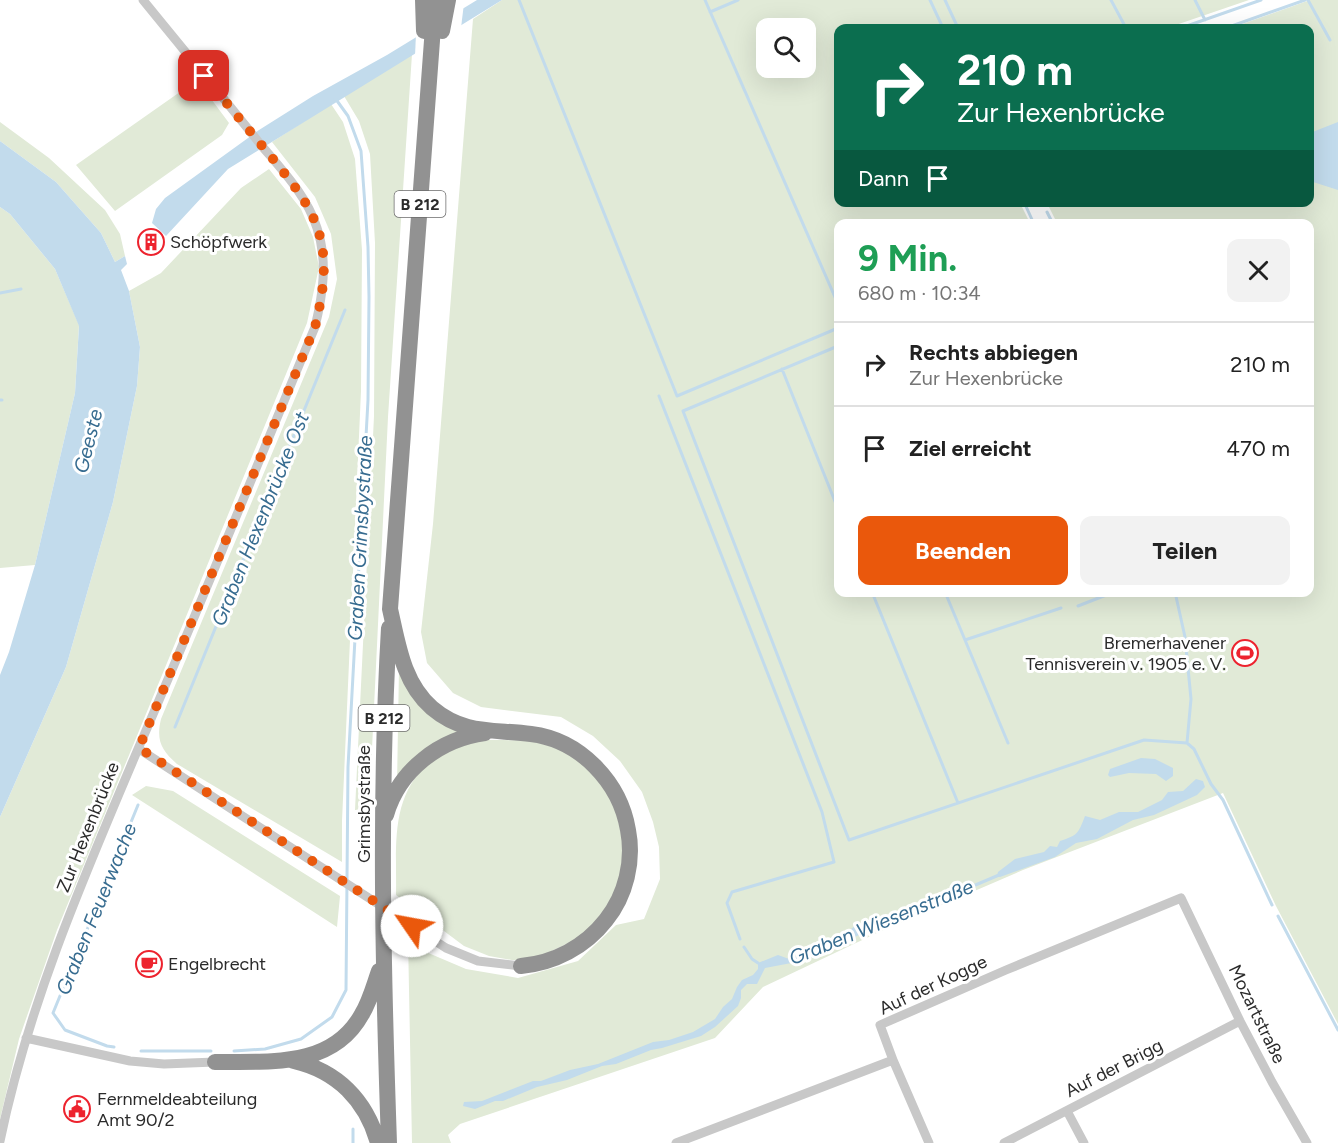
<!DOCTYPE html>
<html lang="de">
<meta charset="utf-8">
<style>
body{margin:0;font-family:Figtree,sans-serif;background:#f2f2f2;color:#222;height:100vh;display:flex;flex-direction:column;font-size:22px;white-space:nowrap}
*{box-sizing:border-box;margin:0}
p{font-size:20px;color:#767676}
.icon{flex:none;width:33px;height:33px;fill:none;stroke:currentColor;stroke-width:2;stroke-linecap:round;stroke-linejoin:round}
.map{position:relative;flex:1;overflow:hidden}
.drawer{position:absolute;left:834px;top:219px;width:480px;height:378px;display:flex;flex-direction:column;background:#fff;border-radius:12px;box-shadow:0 6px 24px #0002}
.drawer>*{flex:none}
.banner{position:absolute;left:834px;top:24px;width:480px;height:183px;border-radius:12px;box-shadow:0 6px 24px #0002;background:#0b6e4f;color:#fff;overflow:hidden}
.buttons{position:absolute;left:756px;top:18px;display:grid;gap:12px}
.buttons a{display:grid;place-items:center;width:60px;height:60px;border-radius:12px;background:#fff;box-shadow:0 6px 24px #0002;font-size:30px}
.pin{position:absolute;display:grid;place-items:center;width:51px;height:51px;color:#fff;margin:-26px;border-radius:12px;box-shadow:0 3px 9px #0006}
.me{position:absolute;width:66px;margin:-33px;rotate:303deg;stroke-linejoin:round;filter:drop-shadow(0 0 4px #0008)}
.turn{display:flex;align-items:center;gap:21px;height:126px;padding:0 24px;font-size:27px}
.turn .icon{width:78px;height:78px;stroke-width:2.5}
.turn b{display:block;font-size:42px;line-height:51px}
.then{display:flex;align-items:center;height:57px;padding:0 24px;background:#0003;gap:12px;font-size:22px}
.round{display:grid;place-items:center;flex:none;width:63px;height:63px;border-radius:12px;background:#f2f2f2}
.summary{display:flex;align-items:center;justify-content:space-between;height:102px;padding:0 24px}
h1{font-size:36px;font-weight:700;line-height:45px;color:#1e9e55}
.action{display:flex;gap:12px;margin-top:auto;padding:12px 24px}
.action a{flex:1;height:69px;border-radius:12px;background:#ea580c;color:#fff;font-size:24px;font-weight:700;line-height:69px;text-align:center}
.action a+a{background:#f2f2f2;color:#222}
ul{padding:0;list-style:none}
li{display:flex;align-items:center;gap:18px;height:84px;padding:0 24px;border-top:2px solid #e0e0e0}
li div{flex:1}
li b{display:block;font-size:22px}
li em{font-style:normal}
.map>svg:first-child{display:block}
</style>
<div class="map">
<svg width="1338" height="1143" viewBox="0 0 1338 1143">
<rect width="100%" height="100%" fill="#fff"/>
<path fill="#e1ead7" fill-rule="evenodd" d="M502,0H1249L1167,28H838V202L1020,203L1030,223L838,224V592H1310V224L1057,223L1047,203L1310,202V28H1231L1310,0H1338V1024L1276,906L1223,793L1023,870L877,933L763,987L715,1038L460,1124L448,1135L451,1143H412L408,938L426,952L466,969L518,978L578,961L616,925L644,919L660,879L659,847L653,822L642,792L620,761L593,736L561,717L481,707L453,693L427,663L421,632L433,524L473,19ZM766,28H806V68H766Z
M412,54L388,417L369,811L355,810L374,416L375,243L370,154L359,121L344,96Z
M197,80L229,123L222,135L115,211L76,165Z
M331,104L343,122L355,159L362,250L361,391L342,821V862L177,764C161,750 156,740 161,719L329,317L337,279L331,234L315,197L272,142Z
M0,122L49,158L105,210L120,234L125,256L115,262L101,233L56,182L0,141Z
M269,169L301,209L313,237L319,267L307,323L57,930L19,1039L0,1119V817L66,667L113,502L137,386L140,347L129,291L161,273L241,188Z
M0,207L10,214L55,269L79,325L75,393L35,565L0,568Z
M399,668L465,732L397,785Z
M526,740L553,746L580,759L601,780L619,814L625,856L619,885L608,908L587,934L533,960H512L489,956L464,946L396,895C397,847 389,797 430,762C441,753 452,747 466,743C485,738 507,741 526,740Z
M146,786L173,791L340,896L337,927L132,795Z"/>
<path fill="#c2dbec" d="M477,0H502L228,169L166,236L152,223L156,209L165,198L259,130L313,96L387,55Z
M1338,122V190L1310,181V133Z
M0,141L56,182L101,233L115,262L125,256L127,264L121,270L129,291L140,347L137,386L113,502L66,667L0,817V675L9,652L35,565L75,393L79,326L55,269L10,214L0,207Z
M1141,758L1155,759L1173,768V776L1166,781L1156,774L1129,773L1110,777L1108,775L1110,769Z
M1196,779L1203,781L1205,787L1197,795L1154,815L1133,820L1097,839L1076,843L1055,857L1000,877L997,876L998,872L1015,859L1044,852L1050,846L1057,847L1060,841C1078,835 1078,834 1085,816L1100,820L1119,812H1138L1162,800L1168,792L1183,791Z
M855,926L871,927V929L835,947L811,954L802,961L765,968L757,984H747L741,990V998L738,1006L715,1027L701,1036L662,1048L651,1050L616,1064L602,1066L567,1080L537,1087L503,1101H495L475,1109L463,1106L464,1102L482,1101L533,1081H541L570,1070L598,1064L653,1042L669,1040L693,1032L715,1019L723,1007L732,999L737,987L742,980L753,975L758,969V963L778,955L789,959L803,954L810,945C828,945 841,937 855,926Z"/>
<path fill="#fff" d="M464,3L461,28L415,56L416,34Z"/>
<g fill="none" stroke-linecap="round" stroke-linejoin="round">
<path stroke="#c2dbec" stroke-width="3" d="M519,0L677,396L838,328
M705,0L838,304
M930,0L943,28
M945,0L958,28
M1111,0L1126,28
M1195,0L1205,20
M1308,0L1330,40
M710,12L738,0
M1181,28L1261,0
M1226,28L1305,0
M1024,202L1034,224
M1043,202L1044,205
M1047,212L1053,224
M0,293L21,289
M838,346L683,411L849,840L1144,740L1187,743L1194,749L1211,784L1223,800L1272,905
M782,369L838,509
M659,396L822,812L834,862L732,892L727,903L740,939
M0,400H2
M872,592L958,803
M945,592L965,640
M1175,592L1185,637L1191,699L1187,743
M1078,606L1114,592
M175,727L345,310
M1008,743L965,640L1061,608
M1278,916L1338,1030
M867,931L999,875
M744,947L752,959L758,963
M114,1047L107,1046L65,1030L53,1013L138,805
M141,1051H211
M234,1051L265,1049L301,1039L332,1017L346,990L348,767L368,400L369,297L368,247L361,151L348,116L335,98
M353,1129V1143"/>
<path stroke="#c8c8c8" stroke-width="9" d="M139,749L446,948L478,961L521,966
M26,1038L130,1061L164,1064L215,1062
M893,1060L929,1143
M1067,1111L1084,1143
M0,1141C28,1005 84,876 138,749C199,609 256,467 315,327C323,294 328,261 317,228C307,196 282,170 261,145C222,96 182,48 143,0
M676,1143L893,1060L880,1025L1006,970L1181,898L1240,1021L1272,1082L1307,1143
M1004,1143L1240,1021"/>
<path stroke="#929292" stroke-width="16" d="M423,0L424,31
M435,0L390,609C398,644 403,683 432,708C464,735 493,729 531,734C580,740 620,782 628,830C634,861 626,895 606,920C585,947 554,963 521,966
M442,31L448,0
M389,628C379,800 383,971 389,1143
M386,815C399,770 440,739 485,733
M294,1061C337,1071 366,1100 378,1143
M215,1062C268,1061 332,1069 362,1014C370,1001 374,985 379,971"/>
</g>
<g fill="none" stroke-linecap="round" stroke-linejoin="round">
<path stroke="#ea580c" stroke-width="10" stroke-dasharray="0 18" d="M204,76C226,102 247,128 269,154C287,177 307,199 317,227C329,260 323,294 315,327L139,748L412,926"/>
</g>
<defs>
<symbol id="building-ring" viewBox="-11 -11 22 22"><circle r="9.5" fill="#fff" stroke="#ed232e" stroke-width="1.5"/><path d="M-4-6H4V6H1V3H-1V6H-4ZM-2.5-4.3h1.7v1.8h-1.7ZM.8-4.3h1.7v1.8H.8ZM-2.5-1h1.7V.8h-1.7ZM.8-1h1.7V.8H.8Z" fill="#ed232e"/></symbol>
<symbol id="stadium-ring" viewBox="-11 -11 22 22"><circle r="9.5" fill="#fff" stroke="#ed232e" stroke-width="1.5"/><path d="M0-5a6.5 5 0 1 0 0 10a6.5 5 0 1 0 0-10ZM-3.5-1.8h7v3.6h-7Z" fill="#ed232e"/></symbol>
<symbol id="cafe-ring" viewBox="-11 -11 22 22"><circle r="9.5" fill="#fff" stroke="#ed232e" stroke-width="1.5"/><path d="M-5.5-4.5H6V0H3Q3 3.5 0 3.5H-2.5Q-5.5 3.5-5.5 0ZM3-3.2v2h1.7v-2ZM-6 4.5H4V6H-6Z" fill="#ed232e"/></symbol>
<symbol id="civic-ring" viewBox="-11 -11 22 22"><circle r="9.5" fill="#fff" stroke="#ed232e" stroke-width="1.5"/><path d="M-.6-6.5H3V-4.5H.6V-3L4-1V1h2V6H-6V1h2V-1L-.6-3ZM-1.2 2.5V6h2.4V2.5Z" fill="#ed232e"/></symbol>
</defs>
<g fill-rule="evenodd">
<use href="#building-ring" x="136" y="227" width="30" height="30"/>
<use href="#stadium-ring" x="1230" y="638" width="30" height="30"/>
<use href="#cafe-ring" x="134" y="949" width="30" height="30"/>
<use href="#civic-ring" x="62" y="1094" width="30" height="30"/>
</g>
<g text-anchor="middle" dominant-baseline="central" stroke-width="6" stroke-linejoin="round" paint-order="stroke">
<g fill="#fff" stroke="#6b6b6b" stroke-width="1.5">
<rect x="394.5" y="191" width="51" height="26" rx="4.5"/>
<rect x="358.5" y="705" width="51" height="26" rx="4.5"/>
</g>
<g font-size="16" font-weight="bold" fill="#2b2b2b">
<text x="420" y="204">B 212</text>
<text x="384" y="718">B 212</text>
</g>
<g font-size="18" fill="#2b2b2b" stroke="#fff" text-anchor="start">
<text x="170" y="242">Schöpfwerk</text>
<text x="1226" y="643" text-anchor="end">Bremerhavener<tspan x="1226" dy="21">Tennisverein v. 1905 e. V.</tspan></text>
<text x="168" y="964">Engelbrecht</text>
<text x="97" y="1099">Fernmeldeabteilung<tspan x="97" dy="21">Amt 90/2</tspan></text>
</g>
<g font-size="18" fill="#2b2b2b" stroke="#fff">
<text transform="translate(364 804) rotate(-90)">Grimsbystraße</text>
<text transform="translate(88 827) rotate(-68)">Zur Hexenbrücke</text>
<text transform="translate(933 985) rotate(-25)">Auf der Kogge</text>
<text transform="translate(1257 1014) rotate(64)">Mozartstraße</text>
<text transform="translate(1114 1068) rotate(-27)">Auf der Brigg</text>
</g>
<g font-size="20" font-style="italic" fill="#376c90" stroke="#fff">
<text transform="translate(88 441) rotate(-76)">Geeste</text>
<text transform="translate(260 519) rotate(-68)">Graben Hexenbrücke Ost</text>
<text transform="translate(360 538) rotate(-87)">Graben Grimsbystraße</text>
<text transform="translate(96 909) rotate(-68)">Graben Feuerwache</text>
<text transform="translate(881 922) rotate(-22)">Graben Wiesenstraße</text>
</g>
</g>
</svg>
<div class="buttons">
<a><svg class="icon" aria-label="search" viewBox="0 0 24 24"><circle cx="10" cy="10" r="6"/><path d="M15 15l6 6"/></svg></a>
</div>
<div class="pin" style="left:204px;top:76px;background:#d93025"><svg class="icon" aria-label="arrive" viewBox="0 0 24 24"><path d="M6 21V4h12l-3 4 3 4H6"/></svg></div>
<svg class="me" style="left:412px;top:926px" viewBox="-20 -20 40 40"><circle r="19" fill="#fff"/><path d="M0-13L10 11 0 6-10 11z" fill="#ea580c"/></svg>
<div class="banner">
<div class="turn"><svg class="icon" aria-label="right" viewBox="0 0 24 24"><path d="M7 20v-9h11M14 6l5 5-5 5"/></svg><div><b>210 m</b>Zur Hexenbrücke</div></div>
<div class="then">Dann<svg class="icon" aria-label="arrive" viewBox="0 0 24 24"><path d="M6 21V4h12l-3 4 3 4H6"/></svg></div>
</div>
<section class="drawer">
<div class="summary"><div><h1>9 Min.</h1><p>680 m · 10:34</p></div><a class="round"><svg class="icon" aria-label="close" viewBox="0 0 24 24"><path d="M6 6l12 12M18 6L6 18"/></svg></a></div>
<ul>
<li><svg class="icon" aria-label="right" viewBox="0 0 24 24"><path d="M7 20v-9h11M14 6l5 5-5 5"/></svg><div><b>Rechts abbiegen</b><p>Zur Hexenbrücke</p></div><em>210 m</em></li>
<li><svg class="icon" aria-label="arrive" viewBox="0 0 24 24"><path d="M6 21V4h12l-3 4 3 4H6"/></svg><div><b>Ziel erreicht</b></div><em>470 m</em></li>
</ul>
<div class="action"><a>Beenden</a><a>Teilen</a></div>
</section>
</div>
